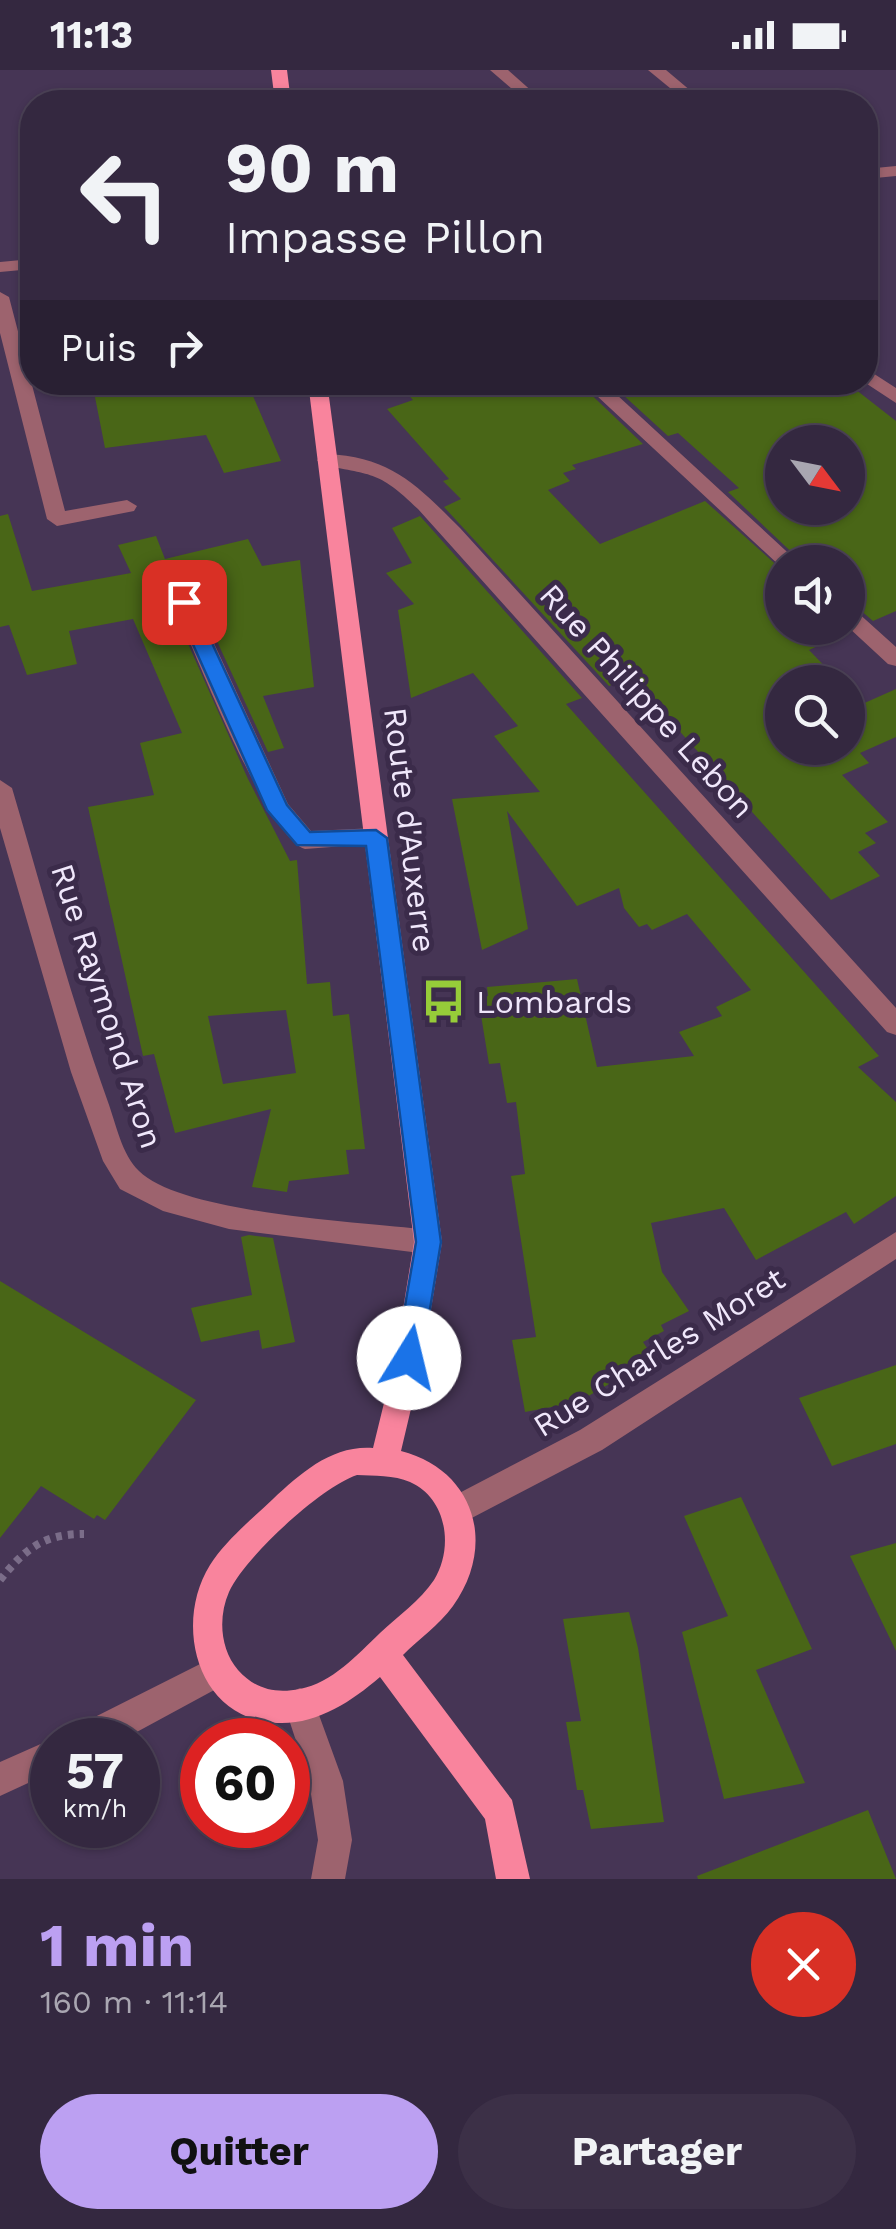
<!DOCTYPE html>
<html lang="fr">
<meta charset="utf-8">
<style>
body{margin:0;font-family:"Work Sans",sans-serif;background:#3c3047;color:#f1f3f6;height:100vh;display:flex;flex-direction:column;font-size:38px;white-space:nowrap}
*{box-sizing:border-box;margin:0}
p{font-size:32px;color:#a9a6b1}
.icon{flex:none;width:55px;height:55px;fill:none;stroke:currentColor;stroke-width:2;stroke-linecap:round;stroke-linejoin:round}
.map{position:relative;height:1809px;overflow:hidden}
.panel{display:flex;flex-direction:column;background:#342840;flex:1}
.panel>*{flex:none}
.top-card{position:absolute;left:20px;top:20px;width:858px;height:305px;border-radius:40px;box-shadow:0 2px 8px #0004,0 0 0 2px #4e4459;background:#342840;color:#f1f3f6;overflow:hidden}
.needle{width:65px;rotate:122deg}
.tools{position:absolute;left:765px;top:355px;display:grid;gap:20px}
.tools a{display:grid;place-items:center;width:100px;height:100px;border-radius:50%;background:#342840;box-shadow:0 2px 8px #0004,0 0 0 2px #4e4459;font-size:50px}
.speed{position:absolute;left:30px;top:1648px;display:flex;gap:20px;font-size:50px;font-weight:700;text-align:center}
.speed>*{display:grid;place-content:center;width:130px;height:130px;border-radius:50%;background:#342840;box-shadow:0 2px 8px #0004,0 0 0 2px #4e4459;line-height:1}
.speed small{font-size:25px;font-weight:400}
.speed .limit{border:15px solid #d22;background:#fff;color:#111}
.pin{position:absolute;display:grid;place-items:center;width:85px;height:85px;color:#fff;margin:-42px;border-radius:20px;box-shadow:0 5px 15px #0006}
.me{position:absolute;width:110px;margin:-55px;rotate:9deg;stroke-linejoin:round;filter:drop-shadow(0 0 8px #0008)}
.turn{display:flex;align-items:center;gap:35px;height:210px;padding:0 40px;font-size:45px}
.turn .icon{width:130px;height:130px;stroke-width:2.5}
.turn b{display:block;font-size:70px;line-height:85px}
.then{display:flex;align-items:center;height:95px;padding:0 40px;background:#0003;gap:20px;font-size:38px}
.round{display:grid;place-items:center;flex:none;width:105px;height:105px;border-radius:52px;background:#3c3047}
.summary{display:flex;align-items:center;justify-content:space-between;height:170px;padding:0 40px}
h1{font-size:60px;font-weight:700;line-height:75px;color:#bca0f2}
.primary-button{display:flex;gap:20px;margin-top:auto;padding:20px 40px}
.primary-button a{flex:1;height:115px;border-radius:60px;background:#bca0f2;color:#111;font-size:40px;font-weight:700;line-height:115px;text-align:center}
.primary-button a+a{background:#3c3047;color:#f1f3f6}
.status{display:flex;justify-content:space-between;align-items:center;height:70px;padding:0 50px;background:#342840;direction:ltr}
.status svg{height:28px;fill:currentColor}
.map>svg:first-child{display:block}
</style>
<div class="status"><b>11:13</b><svg viewBox="0 0 49 12"><path d="M0 12V9h3v3zM5 12V6h3v6zM10 12V3h3v9zM15 12V0h3v12zM26 1h20v11H26zM47 4h2v5h-2z"/></svg></div>
<div class="map">
<svg width="896" height="1809" viewBox="0 0 896 1809">
<rect width="100%" height="100%" fill="#463555"/>
<path fill="#496617" fill-rule="evenodd" d="M397,312H578L643,374L572,395L576,399L563,403L570,411L548,420L600,474L705,431L782,500V558H844L848,562L809,580L840,612H782V678H848V621L860,635L896,619V667L860,683L869,693L842,705L888,752L865,763L876,773L858,782L880,806L831,830L631,607L609,616L444,437L461,429L443,411L449,409L387,339L413,330Z
M609,312H846L896,351V541L873,551L858,538L848,536V492H802L728,422L739,418L678,363L668,366ZM782,372H848V438H782Z
M182,314L184,321L227,315L228,321L250,319L281,391L224,403L206,365L105,378L95,327Z
M8,444L32,521L131,503L118,475L156,466L165,489L248,469L262,496L300,490L314,617L263,626L284,678L268,682L198,530L182,522L170,533L248,709L290,791L297,790L307,914L330,912L333,946L349,944L365,1079L346,1080L349,1104L289,1111L287,1122L252,1117L271,1039L175,1063L154,984L143,986L88,737L154,725L140,673L182,663L133,549L69,561L77,594L27,605L9,555L0,557V446ZM286,940L296,1003L223,1014L208,946Z
M420,446L582,628L566,634L879,986L858,997L896,1032V1126L854,1154L846,1142L756,1190L724,1138L651,1153L662,1202L689,1241L661,1255L664,1261L643,1272L653,1287L635,1299L578,1332L525,1342L512,1270L536,1267L511,1106L525,1104L516,1032L507,1033L500,993L489,994L478,927L488,926L487,917L577,909L597,997L694,986L679,962L722,946L716,937L751,920L687,844L652,860L647,854L639,857L624,838L619,818L577,836L507,741L528,859L482,880L452,729L540,722L494,666L518,656L473,603L411,628L398,540L414,534L386,503L412,493L392,458Z
M249,1165L273,1168L295,1272L262,1279L259,1260L201,1272L191,1238L252,1225L241,1167Z
M0,1211L196,1330L105,1450L97,1445L94,1449L41,1416L0,1468Z
M896,1295V1374L832,1396L799,1328Z
M741,1427L812,1579L756,1600L805,1713L724,1729L682,1562L728,1546L684,1446Z
M896,1473V1581L850,1486Z
M629,1542L638,1578L664,1752L591,1759L583,1720H577L566,1652L581,1651L563,1549Z
M868,1740L896,1809H698L697,1806Z"/>
<g fill="none" stroke-linecap="round" stroke-linejoin="round">
<path stroke="#7b6d89" stroke-width="8" stroke-dasharray="6 6" stroke-linecap="butt" d="M0,1510C25,1479 43,1464 84,1464"/>
<path fill="#9d636e" fill-rule="evenodd" d="M490,0H508L544,32H527Z
M648,0H666L704,32H687Z
M896,96V106L865,109V99Z
M32,189V199L0,202V192Z
M0,222L9,227L65,441L127,430L137,436L134,441L57,456L47,449L0,263Z
M865,298L896,318V333L864,312Z
M582,312H603L798,492H782L781,497Z
M327,384C391,387 417,415 460,458L896,938V965L887,962L418,439C377,399 371,406 320,394L317,390Z
M184,525L195,532L288,734L311,761L376,758L384,761L388,767L384,773L305,779C266,767 193,577 173,532Z
M848,539L856,541L896,577V596L888,594L848,557Z
M0,710L12,718C43,823 71,929 108,1032C116,1054 122,1085 139,1101C182,1144 364,1152 428,1160L438,1163L442,1172L438,1181L428,1184L229,1159L163,1141L120,1119L103,1091L71,1002L0,758Z
M896,1162V1189L602,1380L466,1451L455,1456L444,1451L440,1441L444,1431L580,1360Z
M218,1585L229,1590L234,1601L229,1612L122,1670H69L73,1658Z
M300,1618L311,1623L343,1711L352,1770L345,1809H311L318,1770L309,1711L284,1634L289,1623Z
M52,1669L56,1670H52V1702L0,1726V1692Z"/>
<path fill="#f9849d" fill-rule="evenodd" d="M271,0H287L291,32H275Z
M308,312H327L442,1172L423,1288L401,1381C475,1400 497,1475 453,1536C439,1555 419,1569 403,1585L512,1730L530,1809H496L485,1749L380,1607C351,1632 316,1655 277,1653C197,1650 173,1554 210,1495C226,1470 252,1449 273,1429C301,1403 332,1375 373,1378L395,1288L414,1172ZM357,1405C374,1406 394,1405 410,1412C447,1428 454,1478 434,1510C420,1531 398,1546 380,1563C357,1585 332,1613 300,1619C275,1624 255,1619 238,1600C220,1579 218,1547 229,1522C245,1487 321,1417 357,1405Z"/>
</g>
<path fill="#1a73e8" stroke="#114b97" stroke-width="2.5" d="M184,526L193,532L287,735L310,762L376,760L387,768L441,1172L422,1288L418,1296L409,1300L400,1296L396,1288L416,1172L366,776L297,775L267,740L174,532Z"/>
<defs>
<symbol id="bus-bare" viewBox="-9 -9 18 18"><path d="M-5-6H5V4H4V6H2V4H-2V6H-4V4H-5ZM-3.5-4V0h7V-4ZM-3.5 1.2v1.5H-2V1.2ZM2 1.2v1.5H3.5V1.2Z" fill="#96cc39" stroke="#3b2b4a" stroke-width="2.5" paint-order="stroke"/></symbol>
</defs>
<g fill-rule="evenodd">
<use href="#bus-bare" x="412" y="900" width="63" height="63"/>
</g>
<g text-anchor="middle" dominant-baseline="central" stroke-width="10" stroke-linejoin="round" paint-order="stroke">
<g font-size="32" fill="#f0e7fb" stroke="#3b2b4a">
<text transform="translate(647 631) rotate(48)">Rue Philippe Lebon</text>
<text transform="translate(410 760) rotate(83)">Route d'Auxerre</text>
<text transform="translate(107 936) rotate(72)">Rue Raymond Aron</text>
<text transform="translate(659 1282) rotate(-32)">Rue Charles Moret</text>
</g>
<g font-size="32" fill="#f0e7fb" stroke="#3b2b4a" text-anchor="start">
<text x="476" y="932">Lombards</text>
</g>
</g>
</svg>
<div class="tools">
<a><svg class="needle" viewBox="-14 -14 28 28"><path d="M0-13l5 13h-10z" fill="#e53935"/><path d="M0 13l5-13h-10z" fill="#a9a6b1"/></svg></a>
<a><svg class="icon" aria-label="sound" viewBox="0 0 24 24"><path d="M4 9h4l5-4v14l-5-4H4zM17 9q2 3 0 6"/></svg></a>
<a><svg class="icon" aria-label="search" viewBox="0 0 24 24"><circle cx="10" cy="10" r="6"/><path d="M15 15l6 6"/></svg></a>
</div>
<div class="speed"><div>57<small>km/h</small></div><div class="limit">60</div></div>
<div class="pin" style="left:184px;top:532px;background:#d93025"><svg class="icon" aria-label="arrive" viewBox="0 0 24 24"><path d="M6 21V4h12l-3 4 3 4H6"/></svg></div>
<svg class="me" style="left:409px;top:1288px" viewBox="-20 -20 40 40"><circle r="19" fill="#fff"/><path d="M0-13L10 11 0 6-10 11z" fill="#1a73e8"/></svg>
<div class="top-card">
<div class="turn"><svg class="icon" aria-label="left" viewBox="0 0 24 24"><path d="M17 20v-9H6M10 6l-5 5 5 5"/></svg><div><b>90 m</b>Impasse Pillon</div></div>
<div class="then">Puis<svg class="icon" aria-label="right" viewBox="0 0 24 24"><path d="M7 20v-9h11M14 6l5 5-5 5"/></svg></div>
</div>
</div>
<section class="panel">
<div class="summary"><div><h1>1 min</h1><p>160 m · 11:14</p></div><a class="round" style="background:#d93025;color:#fff"><svg class="icon" aria-label="close" viewBox="0 0 24 24"><path d="M6 6l12 12M18 6L6 18"/></svg></a></div>
<div class="primary-button"><a>Quitter</a><a>Partager</a></div>
</section>
